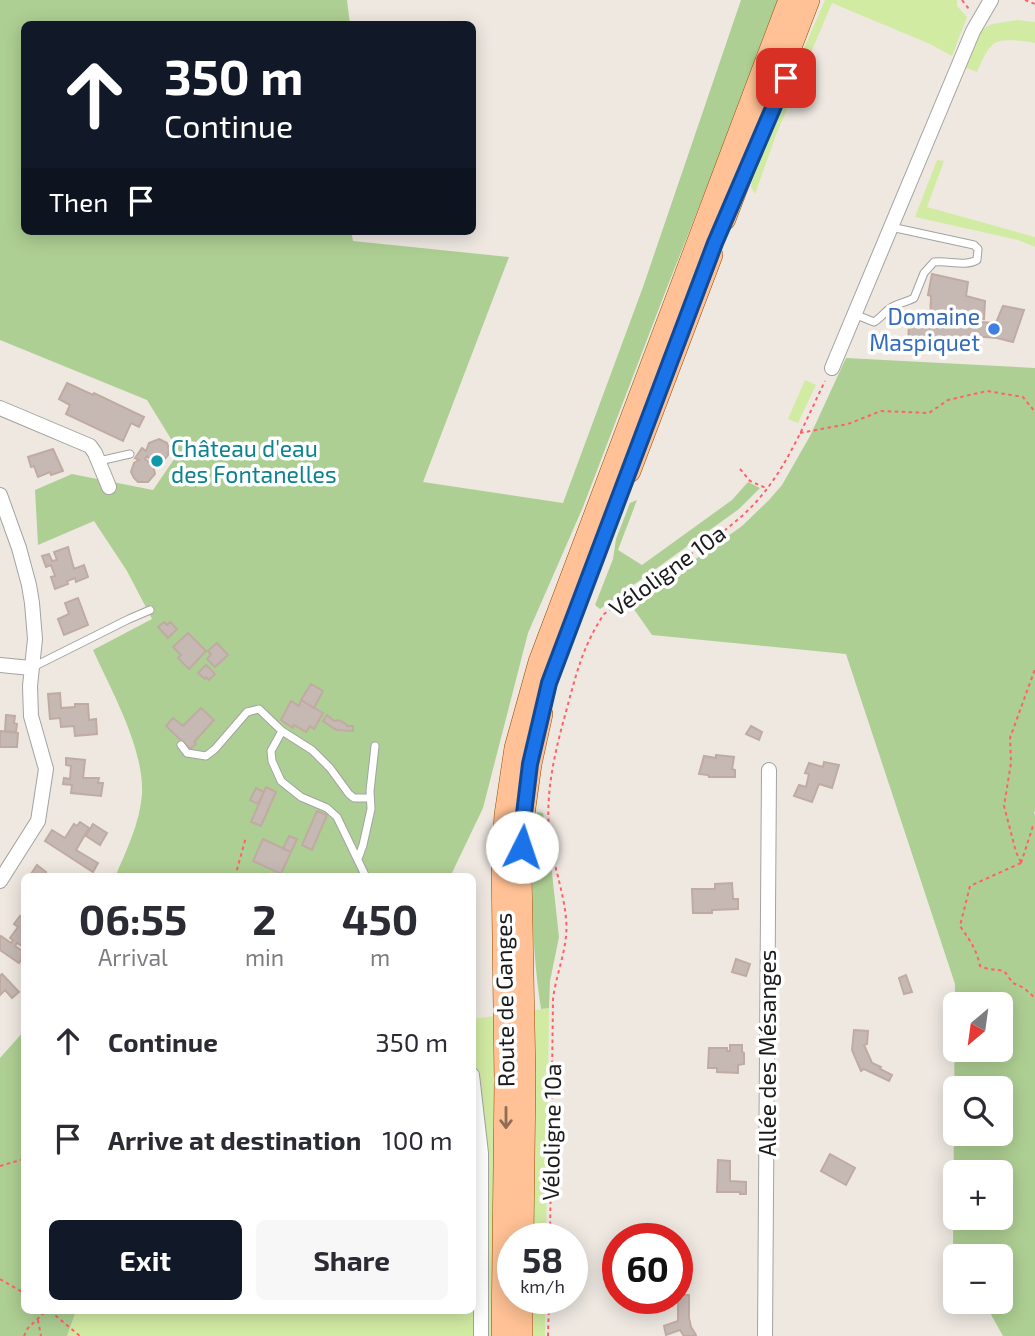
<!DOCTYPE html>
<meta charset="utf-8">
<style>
body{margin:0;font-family:"Exo 2",sans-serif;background:#f7f7f7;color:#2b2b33;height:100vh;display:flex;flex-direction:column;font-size:26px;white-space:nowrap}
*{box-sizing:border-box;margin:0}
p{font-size:23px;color:#7c7c81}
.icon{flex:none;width:38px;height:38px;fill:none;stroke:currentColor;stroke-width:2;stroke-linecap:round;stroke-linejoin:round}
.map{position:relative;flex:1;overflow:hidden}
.drawer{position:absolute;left:21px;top:873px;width:455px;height:441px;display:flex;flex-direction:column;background:#fff;border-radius:10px;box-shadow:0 4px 18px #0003}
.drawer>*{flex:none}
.banner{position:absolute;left:21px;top:21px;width:455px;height:214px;border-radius:10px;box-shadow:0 4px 18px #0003;background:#111827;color:#fff;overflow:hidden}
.needle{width:46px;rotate:209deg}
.controls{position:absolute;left:943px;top:992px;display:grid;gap:14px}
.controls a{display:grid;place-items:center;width:70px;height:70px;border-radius:10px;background:#fff;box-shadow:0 4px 18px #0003;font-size:35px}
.speed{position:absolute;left:497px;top:1223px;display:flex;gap:14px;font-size:35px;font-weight:700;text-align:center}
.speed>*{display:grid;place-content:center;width:91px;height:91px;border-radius:50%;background:#fff;box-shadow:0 4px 18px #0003;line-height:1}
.speed small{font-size:18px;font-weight:400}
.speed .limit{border:10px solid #d22;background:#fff;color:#111}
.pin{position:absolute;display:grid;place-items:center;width:60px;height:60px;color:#fff;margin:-30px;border-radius:14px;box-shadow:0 4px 10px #0006}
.me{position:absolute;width:77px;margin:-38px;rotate:4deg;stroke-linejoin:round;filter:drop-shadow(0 0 5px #0008)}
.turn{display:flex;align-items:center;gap:24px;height:147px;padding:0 28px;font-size:32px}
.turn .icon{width:91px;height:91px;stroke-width:2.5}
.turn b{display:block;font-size:49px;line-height:60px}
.then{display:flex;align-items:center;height:66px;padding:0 28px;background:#0003;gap:14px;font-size:26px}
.eta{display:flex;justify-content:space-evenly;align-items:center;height:119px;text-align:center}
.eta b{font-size:42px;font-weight:700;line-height:49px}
.primary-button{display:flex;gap:14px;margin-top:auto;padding:14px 28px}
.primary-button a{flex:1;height:80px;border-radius:10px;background:#111827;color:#fff;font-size:28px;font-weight:700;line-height:80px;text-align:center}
.primary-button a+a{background:#f7f7f7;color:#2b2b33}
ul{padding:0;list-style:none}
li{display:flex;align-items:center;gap:21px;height:98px;padding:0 28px}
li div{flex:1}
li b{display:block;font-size:26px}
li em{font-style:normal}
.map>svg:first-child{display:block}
</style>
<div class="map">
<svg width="1035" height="1336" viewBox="0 0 1035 1336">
<rect width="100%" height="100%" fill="#eee8e1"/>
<path fill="#d2eba3" d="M825,0H957V6L967,17L952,56L930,44L832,3L776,135L755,194L751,187L752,177L778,108Z
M1017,20L1035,22V43C1027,41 1002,38 995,43C986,49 981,63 977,72L964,67L979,31L992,24Z
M937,160L944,161L927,207L1035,237V247L1018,240L915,217Z
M805,380L816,385L798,423L788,419Z
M549,1008L546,1239H513V1298L545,1299V1336H67L76,1311H472L473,1019Z"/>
<path fill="#aecf93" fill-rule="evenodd" d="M0,0H347L350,24H24V231H351L353,241L509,257L423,482L563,503L643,287L741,0H779L743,96L666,290L583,507L528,633L483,808L450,877H115C126,851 140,823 142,794C144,748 112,692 93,650L152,619L127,571L94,521L38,545L35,490L72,474L153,490L179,452L147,400L0,340Z
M846,358L1035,368V810L1034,813L1035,815V1336H1003L984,1302H1001V1256H958L953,1248L955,984L846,654L652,635L631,605L742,526L769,500L782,485L810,436ZM956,1004H1001V1050H956ZM956,1088H1001V1134H956ZM956,1172H1001V1218H956Z
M748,482L760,488L739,509L600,609L595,605L613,559L616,539L630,503L637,500L618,550L642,565L732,500Z
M537,812L543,813L551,864L559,937L550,981L549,1008L541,1009C531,944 530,878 537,812Z
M24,1031V1311H76L67,1336H0V1058Z"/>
<path fill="#c6b9b4" stroke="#c0aba3" stroke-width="2" d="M932,274L968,282L966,296L985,301L984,319L980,318V322L996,323L1003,306L1024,310L1013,342L997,338L973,336L972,347L908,345L909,322H930L931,296L928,295Z
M67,383L93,395L94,393L144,417L139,427L131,423L123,441L66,414L70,405L59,399Z
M159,439L167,443L169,449L168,455L164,460L157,462L152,461L147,456L145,459L153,465L155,474L148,482H138L134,478L131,472L134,463L139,460L135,458L142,448L146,451L149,443Z
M53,449L63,471L51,475L50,472L38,477L34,466L31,467L28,457Z
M68,547L74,569L84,565L88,577L76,582L75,578L67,581L68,584L55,589L51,577L55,576L51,565L46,567L42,556L49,554L52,561L57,560L54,552Z
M78,598L88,625L64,635L58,619L69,614L65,603Z
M164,622L167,625L170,622L177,629L168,638L158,627Z
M188,633L206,651L189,669L178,658L181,655L173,647Z
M217,643L228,655L215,667L207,659L211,654L208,651Z
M206,665L215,674L209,680L206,677L205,679L198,673Z
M311,684L323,691L314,708L301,700Z
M60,693L61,708L75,707V704H88L89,720L96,719L97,734L75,736L74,726L61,727L60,718L50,719L48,694Z
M301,700L323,713L314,729L310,726L306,732L294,725L293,728L281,720L291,701L299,706Z
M201,708L214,720L194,742L196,744L190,749L166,726L173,718L183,726Z
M6,715L15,716L14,723L17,724L16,732L5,731Z
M327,715L334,721L339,720L346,724L347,726H353V731L337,730L333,728L323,721Z
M751,726L762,732L759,740L746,734Z
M0,731L18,733L17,747H0Z
M716,755L734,757L732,769L735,770V777H709L708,775L699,774L704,756L716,758Z
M66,758L85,760L83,778H99L98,783H103L101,796L71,793L72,785L63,784L64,778L70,779L71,766L66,765Z
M824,762L839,765L832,788L819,784L812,802L794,796L799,785L806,787L809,774L805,773L809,763L823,767Z
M266,787L276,792L261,826L251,822Z
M256,788L264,792L258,804L250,800Z
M317,811L327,815L312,850L302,845Z
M80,822L89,828L76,850L98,863L93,872L45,841L52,830L65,838L74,824L77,826Z
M93,824L107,833L100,845L86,836Z
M289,836L297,839L291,852L283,849Z
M263,839L291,852L281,874L253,861Z
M37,865L46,872L45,874L49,877H29Z
M732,883L733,899H738V909L712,910V913H693L692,889H715V884Z
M20,916L24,919V942L22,946L17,943L15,946L24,952V955L19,963L0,950V938L1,936L11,943L13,940L10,938L18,927L14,924Z
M736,959L750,964L746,976L732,972Z
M2,974L19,992L12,998L5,990L0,995V976Z
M906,975L912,992L904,994L899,978Z
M854,1030L868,1031L867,1044L864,1045L872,1063L881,1067L880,1069L892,1075L889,1081L864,1069L861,1071L852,1050Z
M730,1045H742V1052L744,1053V1064L738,1065V1073L717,1072V1068H708L709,1048H727V1051H730Z
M830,1154L855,1168L846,1185L821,1171Z
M718,1160L730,1161V1181L746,1182V1194H740V1192H717Z
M678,1295H689V1318L691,1327L696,1335L695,1336H684L680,1330L666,1335L664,1326L678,1321Z"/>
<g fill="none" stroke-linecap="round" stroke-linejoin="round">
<defs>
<path id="lane" d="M854,314L874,322C881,318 885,311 892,307C899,303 907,302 914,298L924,273L934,262C948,260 965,267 977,260L978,249L974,245L891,227
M99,461L130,454
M31,668L129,619L150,610
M181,745L187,753L206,756L215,749L247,712L259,709L282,731
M358,859L363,845L371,809L370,791L375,746
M366,877L337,817L327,808L301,797L281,781L272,761L271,751L282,731L312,750L330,768L349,794L354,798H370"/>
<path id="street" d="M832,368L973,31L991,0
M0,408L90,446L95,453L109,487
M0,495L19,548L29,585L32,603L35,639L30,686L31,716L46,769L38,821L0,881
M0,665L31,668
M472,1075L481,1153V1336
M765,1336L769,770"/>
<path id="primary" d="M724,219L808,0
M629,471L711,255
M522,1239L524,1077L520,872L522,822L530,764L541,714
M503,1336L506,1081L503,864L506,815L516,748L540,662L790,0
M521,1336V1298"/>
</defs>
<use href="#lane" stroke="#a3a3a3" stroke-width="9"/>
<use href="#street" stroke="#a3a3a3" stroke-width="16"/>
<use href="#primary" stroke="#944c00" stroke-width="24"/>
<path stroke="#ff6169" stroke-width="2" stroke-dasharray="3.5 3.5" stroke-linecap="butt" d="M962,0L969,9
M1025,0L1035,4
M800,433L848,424L881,411L929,413L948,400L987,391L1023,397L1035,412
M740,469L750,481L766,488
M1021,862L1016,852L1004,806L1011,763L1010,738L1035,669
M1021,863L970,886L960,926C969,939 977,950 980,966C988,970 995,969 1004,971L1013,983L1024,988L1035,998
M1021,863L1033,826L1035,825
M235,877L246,837
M0,1166L24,1159
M550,1239L553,999C556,973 569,946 566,919C564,893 554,867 550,840C544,795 555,751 567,708C577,671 583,646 604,614C632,594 660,575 688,556C712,540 737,523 756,502C787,468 805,422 825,381
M0,1279L24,1293
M50,1311L80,1336
M38,1320L41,1336
M24,1336L28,1328L46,1311
M548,1336L549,1298"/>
<use href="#lane" stroke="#fff" stroke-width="7"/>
<use href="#street" stroke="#fff" stroke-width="14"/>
<use href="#primary" stroke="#ffc195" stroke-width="23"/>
</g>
<defs><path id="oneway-shaft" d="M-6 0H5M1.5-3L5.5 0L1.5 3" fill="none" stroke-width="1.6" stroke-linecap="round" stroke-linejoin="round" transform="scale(1.75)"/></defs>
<use stroke="#8e6e58" href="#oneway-shaft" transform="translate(506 1118) rotate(90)"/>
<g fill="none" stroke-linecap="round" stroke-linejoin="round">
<defs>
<path id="route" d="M522,847L523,822L530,764L549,683L715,243L786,78"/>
</defs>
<use href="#route" stroke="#114b97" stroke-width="18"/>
<use href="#route" stroke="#1a73e8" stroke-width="12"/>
</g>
<circle fill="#3f7fe0" stroke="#fff" stroke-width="2.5" cx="994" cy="329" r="7"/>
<circle fill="#0f9aa8" stroke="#fff" stroke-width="2.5" cx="157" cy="461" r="7"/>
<g text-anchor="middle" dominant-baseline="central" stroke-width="7" stroke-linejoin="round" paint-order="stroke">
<g font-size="23" fill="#366cbe" stroke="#fff" text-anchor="end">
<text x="980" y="316">Domaine<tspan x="980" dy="26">Maspiquet</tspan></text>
</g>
<g font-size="23" fill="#0d838f" stroke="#fff" text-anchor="start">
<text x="171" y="448">Château d'eau<tspan x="171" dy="26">des Fontanelles</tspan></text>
</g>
<g font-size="23" fill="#1c1c1c" stroke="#fff">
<text transform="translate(667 570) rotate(-36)">Véloligne 10a</text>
<text transform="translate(504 1000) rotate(-91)">Route de Ganges</text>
<text transform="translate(767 1053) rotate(-90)">Allée des Mésanges</text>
<text transform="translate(551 1132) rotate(-89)">Véloligne 10a</text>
</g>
</g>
</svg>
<div class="controls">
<a><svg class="needle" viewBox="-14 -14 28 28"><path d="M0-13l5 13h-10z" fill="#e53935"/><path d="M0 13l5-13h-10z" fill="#7c7c81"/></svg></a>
<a><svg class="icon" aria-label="search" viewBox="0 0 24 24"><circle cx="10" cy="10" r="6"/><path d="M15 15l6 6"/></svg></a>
<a>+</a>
<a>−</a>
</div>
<div class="speed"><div>58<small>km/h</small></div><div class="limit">60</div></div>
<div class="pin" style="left:786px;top:78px;background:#d93025"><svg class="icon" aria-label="arrive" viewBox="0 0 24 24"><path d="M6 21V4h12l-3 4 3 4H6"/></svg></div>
<svg class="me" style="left:522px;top:847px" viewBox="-20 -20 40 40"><circle r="19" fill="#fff"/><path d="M0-13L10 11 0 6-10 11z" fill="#1a73e8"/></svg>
<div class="banner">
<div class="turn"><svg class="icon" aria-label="ahead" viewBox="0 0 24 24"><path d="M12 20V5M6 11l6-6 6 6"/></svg><div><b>350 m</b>Continue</div></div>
<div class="then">Then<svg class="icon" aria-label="arrive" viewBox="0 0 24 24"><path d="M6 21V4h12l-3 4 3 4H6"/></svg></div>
</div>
<section class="drawer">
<div class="eta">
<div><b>06:55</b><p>Arrival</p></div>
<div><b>2</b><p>min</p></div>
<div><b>450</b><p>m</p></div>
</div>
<ul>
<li><svg class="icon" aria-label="ahead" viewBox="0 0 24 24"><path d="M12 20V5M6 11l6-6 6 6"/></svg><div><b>Continue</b></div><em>350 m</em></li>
<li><svg class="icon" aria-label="arrive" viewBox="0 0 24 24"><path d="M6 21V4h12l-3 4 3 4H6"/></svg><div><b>Arrive at destination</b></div><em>100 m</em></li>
</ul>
<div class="primary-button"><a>Exit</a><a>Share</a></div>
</section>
</div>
